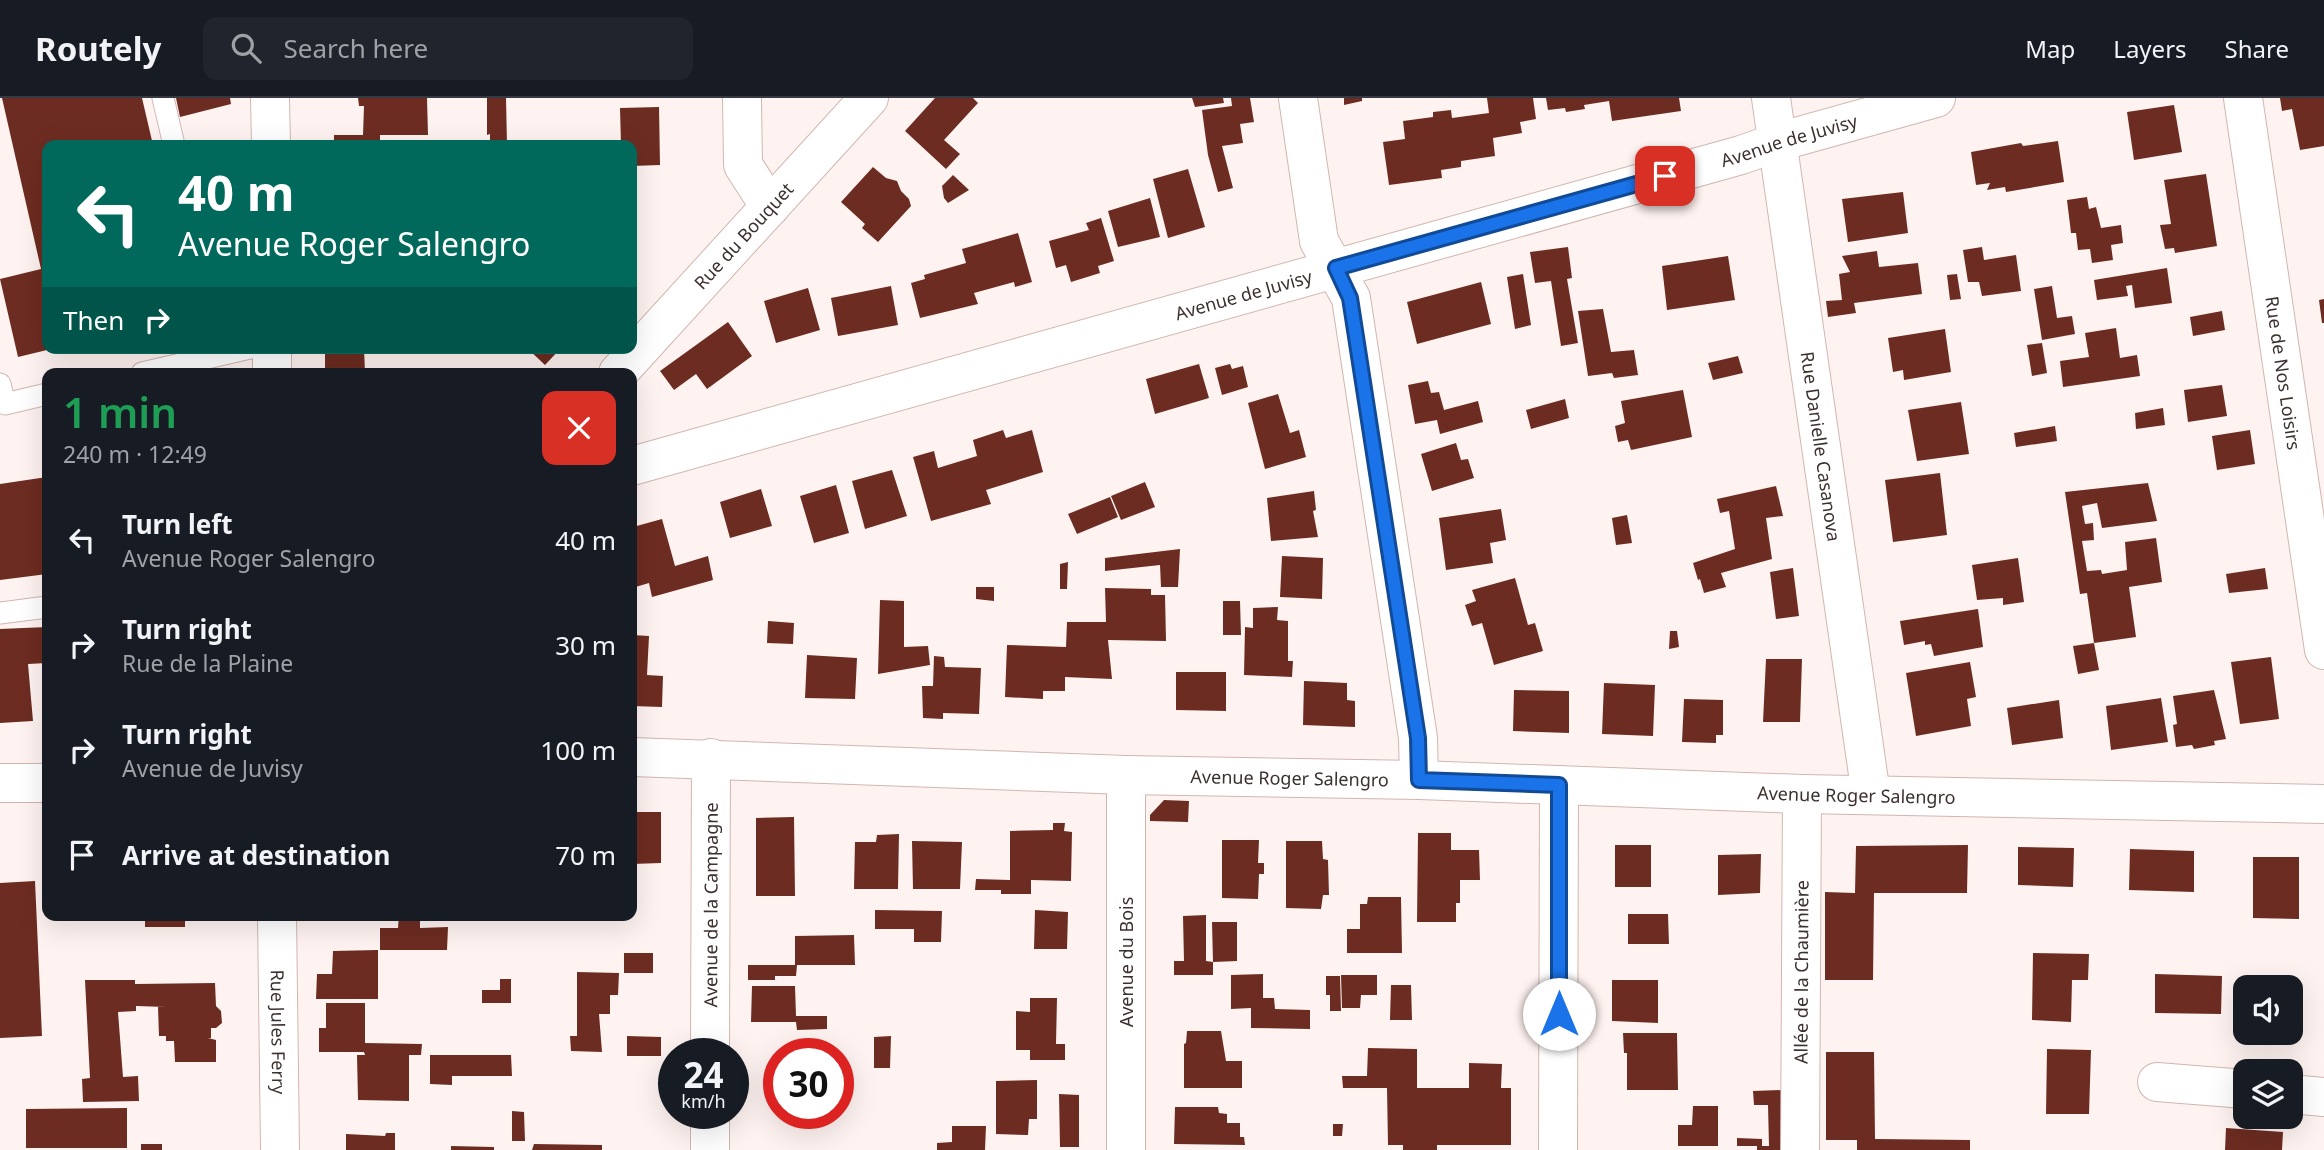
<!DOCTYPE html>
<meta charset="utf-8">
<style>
body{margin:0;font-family:"Noto Sans",sans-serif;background:#20242c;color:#f1f3f6;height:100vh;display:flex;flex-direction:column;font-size:26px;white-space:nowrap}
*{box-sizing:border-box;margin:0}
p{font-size:23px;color:#9ea1a6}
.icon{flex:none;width:38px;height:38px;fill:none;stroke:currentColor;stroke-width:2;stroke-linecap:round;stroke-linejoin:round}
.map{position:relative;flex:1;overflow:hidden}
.sheet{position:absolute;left:42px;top:270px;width:595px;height:553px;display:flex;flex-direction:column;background:#171b24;border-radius:14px;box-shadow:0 7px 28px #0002}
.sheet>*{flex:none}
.hud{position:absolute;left:42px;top:42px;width:595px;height:214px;border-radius:14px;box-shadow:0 7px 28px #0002;background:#00695c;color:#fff;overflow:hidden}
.tools{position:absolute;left:2233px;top:877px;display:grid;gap:14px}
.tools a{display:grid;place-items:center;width:70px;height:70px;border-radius:14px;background:#171b24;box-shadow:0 7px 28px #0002;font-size:35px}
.speed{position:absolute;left:658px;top:940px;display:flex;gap:14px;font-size:35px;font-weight:700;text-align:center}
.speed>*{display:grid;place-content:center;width:91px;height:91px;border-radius:50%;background:#171b24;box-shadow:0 7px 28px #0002;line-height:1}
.speed small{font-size:18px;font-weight:400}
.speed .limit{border:10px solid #d22;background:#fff;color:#111}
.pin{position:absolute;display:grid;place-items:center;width:60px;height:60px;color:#fff;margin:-30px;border-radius:14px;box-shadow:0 4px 10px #0006}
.me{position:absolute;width:77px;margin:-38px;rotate:0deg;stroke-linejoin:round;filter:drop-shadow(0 0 5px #0008)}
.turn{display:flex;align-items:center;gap:24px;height:147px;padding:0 21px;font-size:32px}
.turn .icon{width:91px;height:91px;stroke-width:2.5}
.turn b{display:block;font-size:49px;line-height:60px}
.then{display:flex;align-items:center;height:66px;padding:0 21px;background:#0003;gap:14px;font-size:26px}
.round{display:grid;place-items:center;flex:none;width:74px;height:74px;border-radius:14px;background:#20242c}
.summary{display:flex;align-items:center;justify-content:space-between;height:119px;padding:0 21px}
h1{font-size:42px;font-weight:600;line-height:52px;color:#1e9e55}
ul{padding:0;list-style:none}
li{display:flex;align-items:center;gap:21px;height:105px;padding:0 21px}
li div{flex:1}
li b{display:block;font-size:26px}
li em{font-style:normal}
header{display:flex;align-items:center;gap:42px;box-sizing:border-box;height:98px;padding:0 35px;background:#171b24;border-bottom:2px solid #363941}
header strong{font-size:33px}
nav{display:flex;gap:38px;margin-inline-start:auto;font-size:24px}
.search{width:490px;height:63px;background:#20242c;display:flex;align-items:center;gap:18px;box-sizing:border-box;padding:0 24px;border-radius:14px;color:#9ea1a6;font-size:26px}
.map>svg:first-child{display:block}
</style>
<header>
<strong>Routely</strong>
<div class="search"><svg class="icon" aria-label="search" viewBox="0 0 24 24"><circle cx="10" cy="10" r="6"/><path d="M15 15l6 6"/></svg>Search here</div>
<nav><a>Map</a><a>Layers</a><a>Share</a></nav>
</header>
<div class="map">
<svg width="2324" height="1052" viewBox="0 0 2324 1052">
<rect width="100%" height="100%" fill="#fff3f1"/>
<path fill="#6d2c21" d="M2,0H142L153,47H47V252L18,259L0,181L41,171Z
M176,0H230L231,6L180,19Z
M358,0H427L428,37H380V47H334V37H363L364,8H359Z
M487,0H506L507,47H490V36L487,37Z
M935,0H973L978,5L944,42L960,56L946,71L905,33Z
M1192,0H1223L1224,5L1195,9Z
M1231,0H1250L1254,24L1240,26L1243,45L1222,48L1233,90L1218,94L1208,57L1202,12L1232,8Z
M1344,0H1362V3L1344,7Z
M1487,0H1533L1536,21L1520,24L1522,35L1493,40L1495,58L1461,63V69L1441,72L1442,80L1389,87L1383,44L1405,41L1403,23L1433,19V14L1451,12L1452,20L1489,15Z
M1546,0H1679L1681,13L1612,23L1609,3L1584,7L1585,11L1566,14L1565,10L1548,12Z
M2280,0H2324V48L2300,52L2292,11L2282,13Z
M2174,7L2182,54L2134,62L2127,14Z
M659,9L660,67L632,68V47H621L620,10Z
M2058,43L2064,84L2006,94L2005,89L1987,92L1990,85L1976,87L1971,54L2021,45L2023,48Z
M873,69L886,80L897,83L901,93L909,101L911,108L878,144L862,130L865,126L841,104Z
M1188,71L1205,129L1168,140L1153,81Z
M2206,76L2217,148L2175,155L2174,150L2165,151L2160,127L2171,126L2164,82Z
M953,77L969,92L948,105L944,100L942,88Z
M1903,94L1908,135L1848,144L1842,101Z
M2087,99L2089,111L2096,109L2101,130L2121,127L2123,145L2111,147L2113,162L2092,165L2090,151L2078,152L2076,135H2071L2067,102Z
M1150,100L1160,139L1118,149L1108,113Z
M1101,120L1114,163L1098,168L1100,175L1071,184L1066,167L1056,170L1049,143L1089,132L1086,125Z
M1018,135L1032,184L1015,189L1014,184L974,195L978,206L920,220L911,185L925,181L924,177L966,165L962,151Z
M1568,149L1572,180L1567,181L1578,245L1561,248L1551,183L1535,185L1530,154Z
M1982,149L1984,162L2016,157L2021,193L1982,198L1979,184H1968L1963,152Z
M1877,153L1879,169L1918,165L1922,196L1854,205L1856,215L1828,219L1826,203L1842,202L1839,176L1850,174L1842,158Z
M1728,158L1735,202L1667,212L1662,168Z
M2167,170L2172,205L2135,210L2132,187L2126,188L2128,198L2097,202L2094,182Z
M1523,176L1531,227L1515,231L1507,179Z
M1957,176L1961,201L1950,202L1947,177Z
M1481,184L1491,226L1417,246L1407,204Z
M891,188L898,227L838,238L831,200Z
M2052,188L2057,220L2072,218L2075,236L2042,242L2034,191Z
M808,190L820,232L776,245L764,203Z
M2324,201V225H2322L2319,202Z
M1603,211L1611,254L1634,252L1638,277L1614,280L1612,275L1588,278L1578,213Z
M2222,213L2225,232L2193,238L2190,219Z
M728,224L752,258L707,291L696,276L674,292L660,273Z
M2116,230L2120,260L2137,257L2140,278L2063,289L2060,263L2089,259L2085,235Z
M1945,231L1951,274L1904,282L1903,272L1893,274L1888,240Z
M2042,245L2047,275L2032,278L2027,247Z
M325,250H364L365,275H321V271L325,270Z
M527,250H561L545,267Z
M1738,258L1743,275L1713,282L1708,265Z
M1199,266L1209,300L1155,316L1146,281Z
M1230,266L1232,271L1243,268L1248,289L1222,297L1215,270Z
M1428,283L1431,295L1439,294L1444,312L1478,303L1483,324L1440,336L1437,322L1415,326L1408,287Z
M2222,287L2227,318L2188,324L2184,292Z
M1683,292L1692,339L1631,352L1628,342L1618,344L1615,328L1625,325L1621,303Z
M1278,296L1290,335L1299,332L1306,359L1265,371L1248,305Z
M1565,301L1569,320L1531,331L1526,312Z
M1961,304L1969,356L1917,363L1908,312Z
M2163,310L2165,327L2136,331L2135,315Z
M2055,328L2057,343L2016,349L2014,335Z
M1003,332L1006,340L1032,332L1043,374L986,392L991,406L931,423L913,359L934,353L938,370L977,358L973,342Z
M2250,332L2255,366L2217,372L2212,338Z
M1456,345L1461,362L1468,361L1474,380L1432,393L1421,356Z
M892,372L907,418L865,431L852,383Z
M1940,375L1947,437L1893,444L1885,382Z
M47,379V476L0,482V386Z
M1145,384L1155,409L1121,422L1111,398Z
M2148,385L2157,423L2102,430L2097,405L2082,408L2085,426L2093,425L2094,442L2082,443L2087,473L2101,472L2102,476L2127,472L2125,444L2156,440L2162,484L2129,489L2136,539L2094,545L2087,495L2080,496L2065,394Z
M836,387L849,435L814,445L800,398Z
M1776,388L1783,418L1766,420L1772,461L1721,475L1726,489L1704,495L1700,481L1698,482L1693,465L1735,451L1729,413L1720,415L1717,401Z
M761,391L772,428L730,440L720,404Z
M1314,393L1316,412L1313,413L1318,439L1271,443L1267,400Z
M1110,399L1118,419L1077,436L1068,416Z
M1501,411L1506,442L1490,445L1493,465L1446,472L1439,420Z
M1627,417L1632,445L1616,447L1612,420Z
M662,421L675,468L708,458L713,482L652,499L649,485L632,490V439L636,438L633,429Z
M1180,451L1178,489H1161L1160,467L1105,473V460Z
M1282,458L1323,460L1322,501L1280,499Z
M2018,460L2024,504L2003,507V500L1977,502L1972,467Z
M1068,464L1067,491H1060V466Z
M1793,470L1799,518L1776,521L1770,474Z
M2265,470L2268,491L2229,495L2226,476Z
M1515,480L1528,527L1535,525L1543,553L1494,567L1482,525L1472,528L1465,507L1476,503L1472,492Z
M976,489H994V503L976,501Z
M1105,490L1151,491V497H1165L1166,543L1108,542L1112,581L1065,579V593H1043V601L1005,599L1007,547L1066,549L1067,524H1106Z
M880,502L904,503V549L928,548L930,567L878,576Z
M1223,503H1240L1241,537H1223Z
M1278,509L1277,522L1288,523V563H1293L1292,579L1244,577L1245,529L1253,530V510Z
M1978,511L1983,549L1934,558L1931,546L1925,547V543L1904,547L1900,523Z
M768,523L794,525L793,546L767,545Z
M47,529V565L28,566L33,623L0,625V531Z
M1670,533H1677L1679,549L1669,551Z
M632,537L649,538L647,577L663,578L662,609L632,608Z
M2094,545L2099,572L2078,576L2073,548Z
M807,557L857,560L855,601L805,600Z
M934,558L944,559L945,569L981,570L979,616L943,615V621L923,620L922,588H933Z
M2271,559L2279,621L2240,626L2231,564Z
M1766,561H1802L1800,624H1763Z
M1970,564L1976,599L1967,601L1971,628L1916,638L1906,575Z
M1176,574H1226V613L1176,612Z
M1304,583L1347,585V602L1355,603V629L1303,627Z
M1604,585L1655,587L1653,638L1602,636Z
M1514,592L1569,593V635L1513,633Z
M2214,592L2226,641L2214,643L2215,647L2194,651L2192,647L2176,649L2173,627L2177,626L2173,598Z
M2161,600L2168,644L2111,652L2106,608Z
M1684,601L1723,602V637H1716V645L1682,644Z
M2059,602L2063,640L2012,647L2007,610Z
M1164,702L1189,703L1188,724L1150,723V717Z
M632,714H661V765L632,766Z
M794,719L795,798H756V720Z
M1053,725H1065L1064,733L1072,734L1071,783L1031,782V796H1001V792H975L976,781L1010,782V733L1053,732Z
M1418,735H1451V752H1479L1480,782H1460V805H1456V824H1417Z
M899,736L898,791H854L855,744H876L877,737Z
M1222,742H1259L1258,765H1264V776H1259L1258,801L1222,800Z
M912,743L962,744L960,791H913Z
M1286,743H1322L1323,761L1328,762L1329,797H1323L1321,811L1286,810Z
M1615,747H1651V789H1615Z
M1968,747L1967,795H1874L1873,882H1825V794L1855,795L1856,748Z
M2018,749L2074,750L2073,789L2018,787Z
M2130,751L2194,753V794L2129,792Z
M1761,756L1760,795L1718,797V757Z
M2253,759H2299V821L2253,820Z
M35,783L42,938L0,940V785Z
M1368,799H1401L1402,855H1347V831H1360V806H1367Z
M875,812L942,813L941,844H914V831H875Z
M1035,812L1068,814L1067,851H1034Z
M1628,816H1668L1669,846H1628Z
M145,817H185V829H145Z
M399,817H420V830L448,829L447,852H380V830H398Z
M1206,817V863L1213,864V877H1174V863H1184L1183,818Z
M1212,824H1237V863L1213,864Z
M854,837L855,867H795V838Z
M378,852V901H316L317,876H332L333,853Z
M624,855H653V875H624Z
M2033,855L2089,856L2088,882H2072L2071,924L2032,922Z
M748,867H797L796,878H775V882H748Z
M577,874L619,875L618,897H610V916H599L602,954L571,953L570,938H577Z
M1263,876V900H1274L1275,911L1310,912V931L1251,930V910L1231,911V877Z
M2155,876L2222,878L2221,916L2155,915Z
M1341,877H1377V897H1361L1360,910H1342Z
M1326,878H1340L1341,913H1330V897H1326Z
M2251,880L2297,881L2296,944L2250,942V934H2291V889H2250Z
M500,881H511V905H482V892H500Z
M85,882H135V886L215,885L216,908L221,913L222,925L216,930H211V940H208L216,942V964H175L174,943H166V938H159L158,909H166L136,908V913L118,914L123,979L138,978L139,1003L83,1004L82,981L90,980Z
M1612,882H1658V925L1612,923Z
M1391,887H1411L1412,922H1390Z
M752,888H795L796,918H827V931L797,932L796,924H751Z
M1030,900H1057L1056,946H1065V962H1030V952H1016V913L1030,914Z
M326,905H365V945L422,946L421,957H409V1003L358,1002L357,957H365L364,954H319V930H326Z
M1187,933H1221L1226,963H1242V990H1184V946L1186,945Z
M1623,935H1677L1678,992H1627V955H1624Z
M627,938L661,939V958H627Z
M891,938L890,970H874V939Z
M1368,950L1417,951V990H1469V965L1502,966L1501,990H1511V1047H1437V1052H1403V1047H1388L1387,990H1343L1342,978H1367Z
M2047,951L2091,952L2089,1016H2046Z
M1826,954H1874L1875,1041L1970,1042V1052H1857V1042H1826Z
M430,957H511L512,978H452V987L430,986Z
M1037,982V1021H1029L1028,1037L996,1036V983Z
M1783,992V1052H1757V1048H1737V1040L1762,1041V1048H1769L1768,1007H1754L1753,993Z
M1059,996L1079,997V1049H1060Z
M1693,1008H1718V1048H1678V1027H1692Z
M1175,1009H1218L1219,1015L1227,1016V1025H1240V1039H1244L1245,1047L1174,1046Z
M127,1010V1050H26V1011Z
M512,1013L524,1014L525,1043H512Z
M1333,1026H1343L1342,1038H1333Z
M952,1028H986L985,1052H937V1045L952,1044Z
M2226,1030L2283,1034L2282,1052H2225Z
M386,1035H395V1052H346V1036L385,1038Z
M141,1046H162V1052H141Z
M534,1046L602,1047V1052H532Z
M451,1048L494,1049V1052H451Z"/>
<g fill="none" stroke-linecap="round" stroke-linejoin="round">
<defs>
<path id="service" d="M163,0L174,47
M142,275L250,250
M0,286L5,306L47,296
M0,515L47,509"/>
<g id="minor">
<path d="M270,0L271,47"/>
<path d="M742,0L743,67L770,109"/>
<path d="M1298,0L1319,143L1351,200L1418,640L1419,682"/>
<path id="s1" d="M1771,0L1871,697"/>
<path id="s2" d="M2243,0L2324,552"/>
<path d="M272,250V275"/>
<path id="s3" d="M618,275L869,0"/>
<path id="s4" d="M632,368L1741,57L1778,44L1936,0"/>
<path id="s5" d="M632,659L1126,677L1419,682L1802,696L2324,706"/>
<path d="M0,685H47"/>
<path id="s6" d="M277,817L280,1052"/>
<path id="s7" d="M710,956L711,660"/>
<path d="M2157,984L2245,991"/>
<path d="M2291,996L2324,999"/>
<path d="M710,1052V1015"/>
<path d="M1126,1052V677"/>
<path d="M1558,1052L1559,687"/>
<path id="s8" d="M1800,1052L1802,696"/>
</g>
</defs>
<use href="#service" stroke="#d1b6b0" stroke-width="23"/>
<use href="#minor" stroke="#d1b6b0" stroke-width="40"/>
<use href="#service" stroke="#fff" stroke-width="21"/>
<use href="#minor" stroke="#fff" stroke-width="38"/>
</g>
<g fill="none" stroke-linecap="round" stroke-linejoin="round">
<defs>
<path id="route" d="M1559,916V687L1419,682L1418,640L1350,200L1336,170L1665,78"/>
</defs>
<use href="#route" stroke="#114b97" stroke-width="18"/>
<use href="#route" stroke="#1a73e8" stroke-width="12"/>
</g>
<g text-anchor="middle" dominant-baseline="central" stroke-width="7" stroke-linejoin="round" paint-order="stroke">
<g font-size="18" fill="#3c312f" stroke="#fff">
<text stroke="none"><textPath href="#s4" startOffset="1202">Avenue de Juvisy</textPath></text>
<text stroke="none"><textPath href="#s3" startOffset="186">Rue du Bouquet</textPath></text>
<text stroke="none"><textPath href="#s4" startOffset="635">Avenue de Juvisy</textPath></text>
<text stroke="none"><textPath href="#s2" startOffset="278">Rue de Nos Loisirs</textPath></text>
<text stroke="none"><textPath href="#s1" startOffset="352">Rue Danielle Casanova</textPath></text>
<text stroke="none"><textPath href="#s5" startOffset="658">Avenue Roger Salengro</textPath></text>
<text stroke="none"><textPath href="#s5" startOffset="1225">Avenue Roger Salengro</textPath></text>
<text stroke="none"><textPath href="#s7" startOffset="149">Avenue de la Campagne</textPath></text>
<text transform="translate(1126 864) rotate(-90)">Avenue du Bois</text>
<text stroke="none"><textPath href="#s8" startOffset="178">Allée de la Chaumière</textPath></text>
<text stroke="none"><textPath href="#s6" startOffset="117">Rue Jules Ferry</textPath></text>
</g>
</g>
</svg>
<div class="tools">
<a><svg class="icon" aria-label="sound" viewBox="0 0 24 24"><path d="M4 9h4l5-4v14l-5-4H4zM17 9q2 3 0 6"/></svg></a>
<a><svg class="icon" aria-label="layers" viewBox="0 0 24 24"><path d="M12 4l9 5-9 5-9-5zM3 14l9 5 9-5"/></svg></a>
</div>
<div class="speed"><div>24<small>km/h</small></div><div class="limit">30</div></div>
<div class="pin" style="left:1665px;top:78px;background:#d93025"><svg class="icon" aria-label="arrive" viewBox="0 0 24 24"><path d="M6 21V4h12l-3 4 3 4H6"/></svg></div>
<svg class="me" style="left:1559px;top:916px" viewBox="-20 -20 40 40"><circle r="19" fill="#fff"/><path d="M0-13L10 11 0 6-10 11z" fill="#1a73e8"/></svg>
<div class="hud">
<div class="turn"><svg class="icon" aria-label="left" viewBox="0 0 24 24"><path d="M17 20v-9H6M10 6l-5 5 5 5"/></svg><div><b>40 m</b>Avenue Roger Salengro</div></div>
<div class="then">Then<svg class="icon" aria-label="right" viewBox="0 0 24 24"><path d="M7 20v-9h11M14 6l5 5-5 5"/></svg></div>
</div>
<section class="sheet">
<div class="summary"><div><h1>1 min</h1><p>240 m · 12:49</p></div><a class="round" style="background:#d93025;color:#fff"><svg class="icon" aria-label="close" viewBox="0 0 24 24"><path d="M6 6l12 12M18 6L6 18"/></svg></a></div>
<ul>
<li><svg class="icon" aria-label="left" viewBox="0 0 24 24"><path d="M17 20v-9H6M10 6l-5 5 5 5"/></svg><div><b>Turn left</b><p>Avenue Roger Salengro</p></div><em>40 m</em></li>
<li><svg class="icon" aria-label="right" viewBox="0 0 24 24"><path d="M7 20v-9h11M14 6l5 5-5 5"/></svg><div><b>Turn right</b><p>Rue de la Plaine</p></div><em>30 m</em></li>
<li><svg class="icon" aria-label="right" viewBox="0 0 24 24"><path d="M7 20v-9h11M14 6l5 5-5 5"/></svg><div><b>Turn right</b><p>Avenue de Juvisy</p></div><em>100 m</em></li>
<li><svg class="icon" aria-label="arrive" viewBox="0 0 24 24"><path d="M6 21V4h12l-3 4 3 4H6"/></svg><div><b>Arrive at destination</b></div><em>70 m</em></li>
</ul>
</section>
</div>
